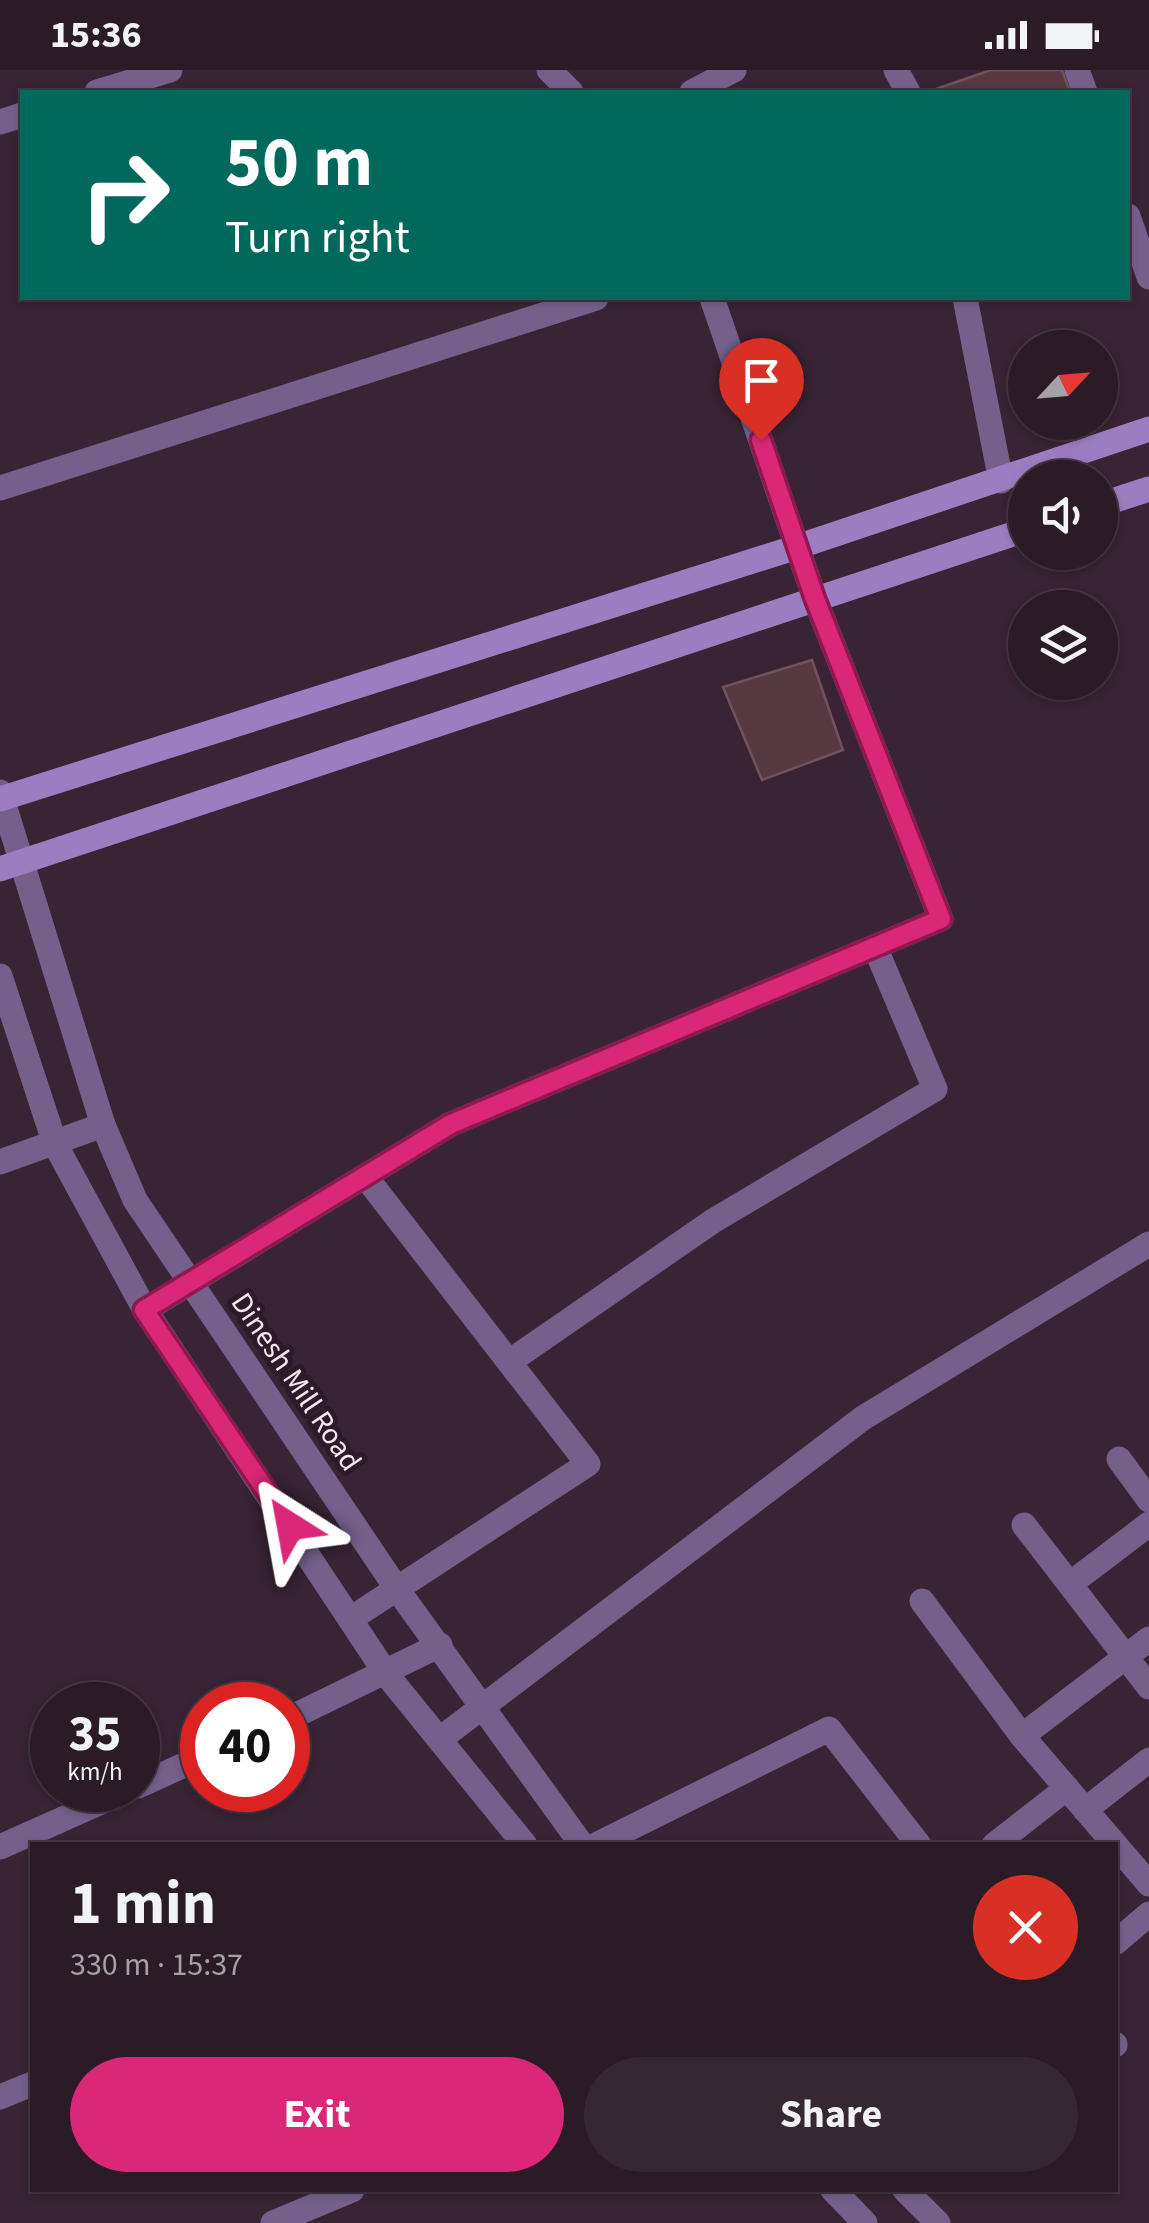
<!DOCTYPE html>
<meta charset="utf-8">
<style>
body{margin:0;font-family:"Source Sans 3",sans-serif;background:#362833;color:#f1f3f6;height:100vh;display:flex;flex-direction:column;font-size:38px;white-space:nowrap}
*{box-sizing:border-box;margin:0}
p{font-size:32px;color:#a5a1a7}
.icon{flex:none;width:55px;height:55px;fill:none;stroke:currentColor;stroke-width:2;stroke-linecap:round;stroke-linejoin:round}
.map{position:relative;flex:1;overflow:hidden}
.side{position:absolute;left:30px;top:1772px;width:1088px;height:350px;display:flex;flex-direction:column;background:#2a1b27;border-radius:0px;box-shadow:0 2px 8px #0004,0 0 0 2px #463944}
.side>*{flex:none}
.banner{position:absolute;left:20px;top:20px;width:1110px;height:210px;border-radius:0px;box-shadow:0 2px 8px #0004,0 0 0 2px #463944;background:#00695c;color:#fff;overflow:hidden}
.needle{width:65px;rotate:64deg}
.buttons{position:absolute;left:1008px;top:260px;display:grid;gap:20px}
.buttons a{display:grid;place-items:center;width:110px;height:110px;border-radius:50%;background:#2a1b27;box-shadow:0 2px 8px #0004,0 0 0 2px #463944;font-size:50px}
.speed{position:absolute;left:30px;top:1612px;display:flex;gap:20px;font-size:50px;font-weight:700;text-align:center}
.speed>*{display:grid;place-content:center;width:130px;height:130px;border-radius:50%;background:#2a1b27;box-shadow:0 2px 8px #0004,0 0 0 2px #463944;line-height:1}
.speed small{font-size:25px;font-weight:400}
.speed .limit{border:15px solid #d22;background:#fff;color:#111}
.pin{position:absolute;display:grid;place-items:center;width:85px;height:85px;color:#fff;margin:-102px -42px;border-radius:50% 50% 50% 0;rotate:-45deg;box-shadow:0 0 10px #0007}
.pin .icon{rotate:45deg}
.me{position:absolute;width:110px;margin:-55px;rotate:326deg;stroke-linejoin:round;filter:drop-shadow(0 0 8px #0008)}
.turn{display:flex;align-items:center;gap:35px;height:210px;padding:0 40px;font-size:45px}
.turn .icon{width:130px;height:130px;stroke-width:2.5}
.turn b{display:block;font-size:70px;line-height:85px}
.round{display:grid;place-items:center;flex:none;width:105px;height:105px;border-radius:52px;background:#362833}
.headline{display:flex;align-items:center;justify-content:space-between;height:170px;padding:0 40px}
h1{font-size:60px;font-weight:700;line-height:75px}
.cta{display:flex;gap:20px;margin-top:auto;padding:20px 40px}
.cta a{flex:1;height:115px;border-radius:60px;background:#db2777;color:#fff;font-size:40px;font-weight:700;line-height:115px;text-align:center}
.cta a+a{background:#362833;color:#f1f3f6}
.status{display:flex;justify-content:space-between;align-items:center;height:70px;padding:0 50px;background:#2a1b27;direction:ltr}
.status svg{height:28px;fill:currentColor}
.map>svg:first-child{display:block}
</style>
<div class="status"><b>15:36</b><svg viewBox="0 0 49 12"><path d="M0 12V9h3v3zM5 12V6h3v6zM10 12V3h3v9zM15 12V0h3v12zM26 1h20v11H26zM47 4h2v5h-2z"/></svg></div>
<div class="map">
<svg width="1149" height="2153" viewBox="0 0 1149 2153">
<rect width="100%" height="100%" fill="#382434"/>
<path fill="#553b41" stroke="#6f5359" stroke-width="2.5" d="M991,0H1062L1070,22H938L936,19Z
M812,590L843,680L762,710L723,617Z"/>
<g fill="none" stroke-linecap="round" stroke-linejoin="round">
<path stroke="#74608b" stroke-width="25" d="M549,0L571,22
M896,0L908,22
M1077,0L1085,22
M97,22L170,0
M692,22L734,0
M0,52L22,45
M1128,146L1149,207
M965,228L1001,411
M0,418L596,228
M0,1092L103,1055
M145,1240L451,1054L941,849L815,529L712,228
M509,1292L713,1151L935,1019L875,877
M1119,1389L1149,1430
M1024,1455L1149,1617
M1070,1514L1149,1454
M922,1531L1022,1666L1149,1814
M352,1548L588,1394L365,1106
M288,1649L440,1575
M1022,1666L1149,1569
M440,1669L863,1348L1149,1174
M138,1716L202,1687
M1085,1740L1149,1690
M596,1775L829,1659L919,1775
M994,1775L1067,1718
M0,1777L128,1720
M1115,1873L1149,1844
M1115,1974V1975
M0,2027L32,2014
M273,2153L352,2120"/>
<path stroke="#74608b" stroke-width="25" d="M0,722L103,1055L135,1130L397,1519L582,1775
M0,906L55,1074L145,1240L387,1605L525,1775
M833,2120L865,2153
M905,2120L938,2153"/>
<path stroke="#9d7dc1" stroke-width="25" d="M1100,435L1149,419
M0,729L797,477L1149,359
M0,799L1025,460"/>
</g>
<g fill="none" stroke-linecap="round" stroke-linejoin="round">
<defs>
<path id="route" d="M290,1456L144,1240L451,1054L941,849L815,529L761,370"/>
</defs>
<use href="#route" stroke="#8e194d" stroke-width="25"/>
<use href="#route" stroke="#db2777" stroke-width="18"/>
</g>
<g text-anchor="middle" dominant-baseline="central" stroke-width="10" stroke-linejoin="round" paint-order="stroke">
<g font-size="30" fill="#f5e8f2" stroke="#2d1b2a">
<text transform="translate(296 1312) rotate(56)">Dinesh Mill Road</text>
</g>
</g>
</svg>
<div class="buttons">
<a><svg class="needle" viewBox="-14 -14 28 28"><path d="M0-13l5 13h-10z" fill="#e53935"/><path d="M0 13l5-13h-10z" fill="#a5a1a7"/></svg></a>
<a><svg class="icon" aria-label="sound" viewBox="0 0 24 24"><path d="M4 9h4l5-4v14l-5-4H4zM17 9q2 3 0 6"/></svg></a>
<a><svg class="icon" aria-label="layers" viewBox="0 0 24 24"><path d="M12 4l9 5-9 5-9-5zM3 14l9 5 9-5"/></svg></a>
</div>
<div class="speed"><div>35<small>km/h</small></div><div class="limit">40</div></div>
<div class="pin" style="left:761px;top:370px;background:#d93025"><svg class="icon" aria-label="arrive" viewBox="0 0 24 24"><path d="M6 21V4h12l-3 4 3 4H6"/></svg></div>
<svg class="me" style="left:290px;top:1456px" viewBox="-20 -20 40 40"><path d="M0-17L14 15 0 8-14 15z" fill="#db2777" stroke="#fff" stroke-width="4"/></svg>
<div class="banner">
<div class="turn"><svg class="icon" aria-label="right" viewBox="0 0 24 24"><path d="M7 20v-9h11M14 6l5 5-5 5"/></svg><div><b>50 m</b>Turn right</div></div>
</div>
<section class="side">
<div class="headline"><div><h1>1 min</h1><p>330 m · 15:37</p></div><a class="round" style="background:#d93025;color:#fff"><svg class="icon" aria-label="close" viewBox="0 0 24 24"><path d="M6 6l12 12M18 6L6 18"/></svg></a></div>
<div class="cta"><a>Exit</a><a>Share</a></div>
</section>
</div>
